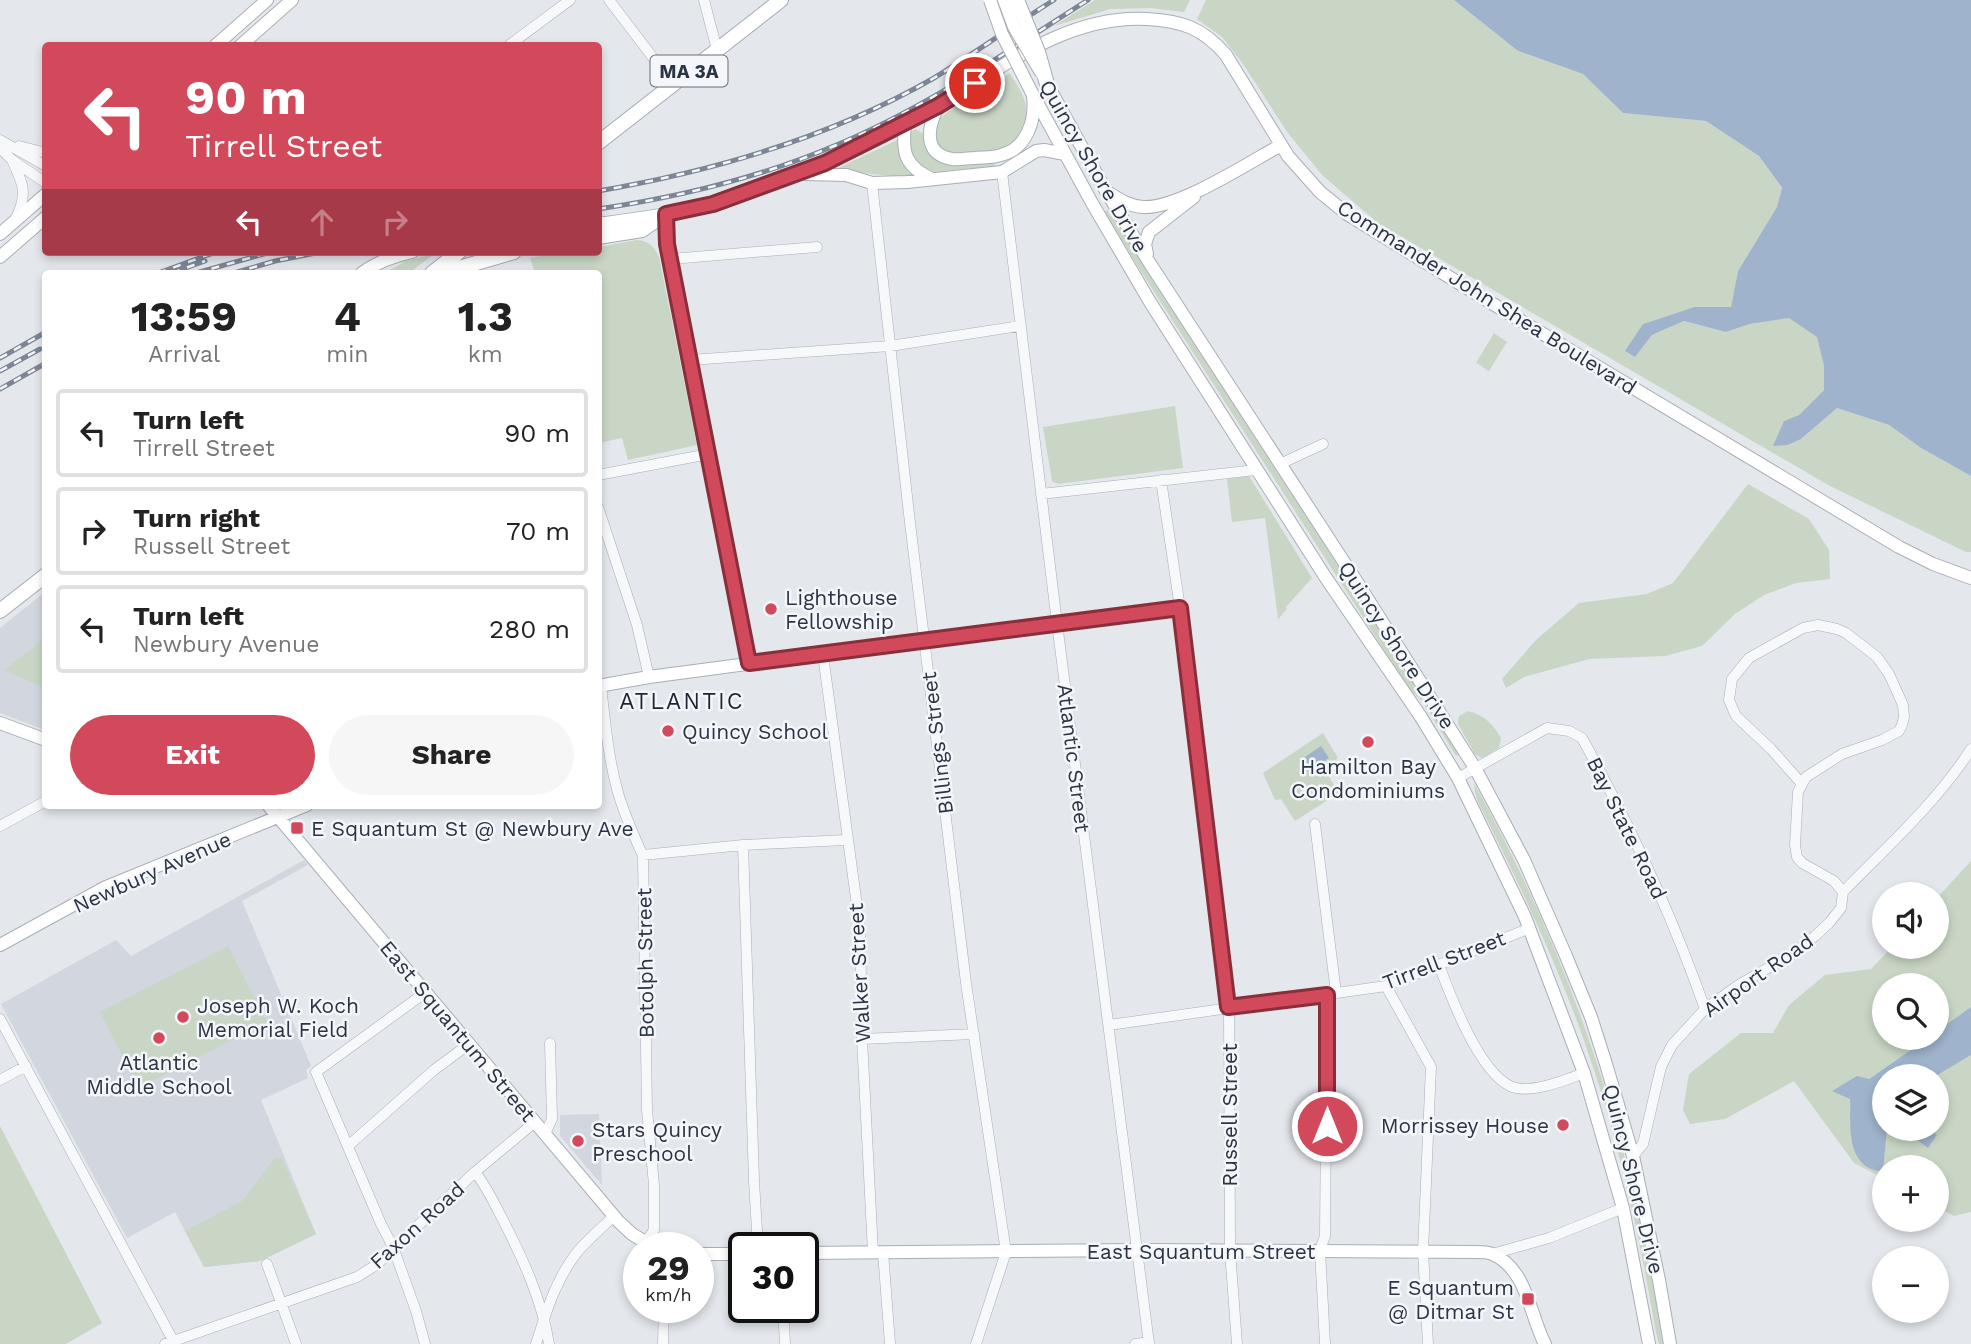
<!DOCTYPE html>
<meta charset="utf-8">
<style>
body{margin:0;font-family:"Work Sans",sans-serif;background:#f6f6f6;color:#222;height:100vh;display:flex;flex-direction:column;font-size:26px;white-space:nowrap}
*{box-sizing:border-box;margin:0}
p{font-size:23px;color:#767676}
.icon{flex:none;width:38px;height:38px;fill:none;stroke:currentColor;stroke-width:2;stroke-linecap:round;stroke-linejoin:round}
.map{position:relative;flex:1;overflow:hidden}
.panel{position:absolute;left:42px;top:270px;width:560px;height:539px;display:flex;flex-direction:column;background:#fff;border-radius:7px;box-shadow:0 4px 10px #0003}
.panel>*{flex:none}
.guide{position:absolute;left:42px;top:42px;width:560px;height:214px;border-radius:7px;box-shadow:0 4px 10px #0003;background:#d1495b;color:#fff;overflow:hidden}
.buttons{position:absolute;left:1872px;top:882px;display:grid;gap:14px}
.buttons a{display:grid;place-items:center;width:77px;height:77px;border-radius:50%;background:#fff;box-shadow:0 4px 10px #0003;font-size:35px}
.speed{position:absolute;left:623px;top:1232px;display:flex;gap:14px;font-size:35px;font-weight:700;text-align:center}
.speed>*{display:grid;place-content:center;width:91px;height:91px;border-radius:50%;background:#fff;box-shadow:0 4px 10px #0003;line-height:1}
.speed small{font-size:18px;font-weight:400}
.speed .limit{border:4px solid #111;border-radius:10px;background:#fff;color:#111}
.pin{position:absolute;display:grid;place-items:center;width:60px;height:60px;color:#fff;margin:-30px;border:4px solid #fff;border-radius:50%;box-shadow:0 2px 7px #0007}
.me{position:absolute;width:77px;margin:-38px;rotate:0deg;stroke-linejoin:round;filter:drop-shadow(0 0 5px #0008)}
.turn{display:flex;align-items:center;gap:24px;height:147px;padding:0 28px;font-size:32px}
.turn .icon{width:91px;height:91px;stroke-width:2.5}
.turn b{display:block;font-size:49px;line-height:60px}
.lanes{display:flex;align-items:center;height:66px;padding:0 28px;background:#0003;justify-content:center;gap:35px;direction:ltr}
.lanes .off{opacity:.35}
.eta{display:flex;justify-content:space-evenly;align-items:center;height:119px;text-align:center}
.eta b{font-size:42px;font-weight:700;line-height:49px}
.action{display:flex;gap:14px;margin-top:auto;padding:14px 28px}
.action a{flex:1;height:80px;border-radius:42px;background:#d1495b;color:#fff;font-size:28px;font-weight:700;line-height:80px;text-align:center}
.action a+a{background:#f6f6f6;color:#222}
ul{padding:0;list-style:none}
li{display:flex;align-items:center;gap:21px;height:88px;margin:0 14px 10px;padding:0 14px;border:4px solid #e0e0e0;border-radius:7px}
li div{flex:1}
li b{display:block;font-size:26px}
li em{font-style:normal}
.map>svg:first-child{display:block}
</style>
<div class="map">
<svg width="1971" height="1344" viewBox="0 0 1971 1344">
<rect width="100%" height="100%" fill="#e4e7ec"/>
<path fill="#d2d6de" d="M45,592V730L0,713V628Z
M304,860L308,865L242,901L311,1066L306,1070L308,1078L261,1100L316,1234L260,1261L204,1267L175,1212L127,1238L1,1004L116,940L131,956Z
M599,1114L602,1185L560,1136V1115Z"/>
<path fill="#c9d6c5" d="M1095,0H1190L1184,12L1151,8L1110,9L1054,26Z
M1206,0H1454L1518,51L1583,74L1623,113L1706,121L1759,156L1782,189L1777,207L1738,271L1731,308L1694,307L1643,324L1635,357L1652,335L1684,321L1726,332L1750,324L1789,318L1817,336L1824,366V390L1799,415L1784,421L1788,445L1801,439L1837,408L1889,425L1921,448L1971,476V552H1966L1830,486L1378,223L1322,175L1288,133L1243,64L1222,37L1197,19Z
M1010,73C1016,84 1025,96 1026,107C1028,127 1015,148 995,152C988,153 981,152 974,153C967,153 959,155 952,153C936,151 931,133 939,120C943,112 999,81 1010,73Z
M916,129L923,134L926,147L932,155L994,162L995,166L933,172L925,169L911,158L908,133Z
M899,139L914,176H891L834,170Z
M1109,209L1459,754L1456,756L1422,701L1409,689L1144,276L1104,212Z
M637,240C649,241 654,246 659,257L697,445L628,460L622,438L599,443L598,273H535L530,258L565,252H598L599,247Z
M434,254L409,273H384L406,261Z
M1494,333L1507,342L1489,371L1476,363Z
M1175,406L1183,468L1058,484L1052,481L1043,427Z
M1249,476L1312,578L1286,607L1287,609L1278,619L1265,518L1232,522L1227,479Z
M1748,484L1809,519L1829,550L1830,579L1796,583L1764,595L1735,614L1702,646L1665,656L1589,659L1524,677L1506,688L1502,679L1536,640L1579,603L1647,594L1673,583Z
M45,638V688L4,670Z
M1468,711C1484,715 1493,724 1501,738L1499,748L1482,758L1475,754L1458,724L1459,716Z
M1323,733L1338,758L1332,763L1333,765L1325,770L1339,793L1295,821L1281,799L1275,800L1263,773Z
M1474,783C1571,957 1634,1146 1663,1344H1659L1656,1333C1641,1244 1622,1155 1594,1070C1564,977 1522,889 1478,802L1475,793Z
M1971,861V1007L1937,1031V985H1885V1038H1928L1869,1079L1850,1099L1852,1140L1883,1172L1887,1129H1902L1928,1147L1937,1135L1930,1129H1937L1936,1076L1971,1055V1212L1954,1216L1937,1207V1167H1885V1179L1854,1163L1794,1081L1725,1119L1690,1124L1683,1110L1689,1074L1741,1033H1773L1789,1005L1825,975L1871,969L1892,947H1937V898Z
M228,946L267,1022L139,1088L100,1012Z
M0,1126L102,1323L66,1344H0Z
M275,1158L282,1159L316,1234L260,1261L204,1267L185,1231L242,1201Z"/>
<path fill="#9fb4cc" d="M1454,0H1971V476L1921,448L1889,425L1837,408L1801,439L1788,445L1773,446L1784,421L1799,415L1824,390V366L1817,337L1789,318L1750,324L1726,332L1684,321L1652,335L1635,357L1625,351L1643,324L1694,307H1731L1738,271L1777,207L1782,188L1759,156L1706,121L1623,113L1583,74L1518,51Z
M1321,746L1329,758L1307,772L1299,761Z
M1971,1007V1055L1936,1076H1885V1129H1887L1883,1172C1878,1171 1872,1170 1867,1167C1846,1153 1851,1120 1850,1099L1832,1091L1857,1076L1869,1079L1928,1038H1937V1031Z
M1902,1129H1930L1937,1135L1928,1148Z"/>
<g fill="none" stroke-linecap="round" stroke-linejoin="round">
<defs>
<path id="street" d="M609,0L673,84
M704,0L717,50
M508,46L570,0
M0,140L46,166
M19,146L46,153
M0,148L12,160L46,183
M12,160C23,183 28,194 16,218
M1002,172L1057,623L1149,1344
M872,183L910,523L966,983L1006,1252L976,1344
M665,214L667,244L749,663
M671,259L817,247
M690,360L890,346L1020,326
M1280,464L1323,444
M598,475L709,454
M1161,480L1180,608L1229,1007L1230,1251L1237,1344
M1041,494L1256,470
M598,507L637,625L649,677
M1057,623L1180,608
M823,655L860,928L862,1039L873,1252
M601,686C605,720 608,756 617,789C623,812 633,834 643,856L647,1110L654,1185V1230L645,1243
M1458,778L1547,728L1569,731L1582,738C1630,825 1672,915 1705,1009
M1802,784L1771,749L1736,716L1729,700L1732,679L1749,658L1803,628L1818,625L1837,629L1846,633L1877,657L1889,674L1903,705L1904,717L1902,725L1899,731L1882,740L1842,754L1806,777L1798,792L1795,845L1797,857L1802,863L1834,881L1843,892
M1315,824L1336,993
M0,826L46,801
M743,845L754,1181L758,1248
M643,855L743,845L846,840
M1439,965C1451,997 1478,1070 1510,1086C1529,1095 1566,1080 1584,1073
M1386,986L1431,1067L1423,1251L1428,1344
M0,1019L175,1344
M1109,1025L1386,986L1530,928
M862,1039L974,1034
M0,1080L26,1066
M545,1134L552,1119L550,1043
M348,1146L434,1070L469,1044
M1633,1156L1643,1144L1661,1067L1672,1045L1705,1009L1740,984L1793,954L1815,936L1829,923L1841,908L1843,892C1886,848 1938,801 1971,749
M475,1172C487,1187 494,1203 503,1220C523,1259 542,1300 549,1344
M883,1252L890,1344
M1492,1254L1549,1238L1623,1208
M267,1264L296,1344
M783,1307L785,1344
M165,1344L357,1277L376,1265L475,1172L535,1122
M425,1344L416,1311L393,1247L381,1224L316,1072L426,992
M536,1344C546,1312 557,1276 579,1250C590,1238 602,1227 614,1216
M663,1344L664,1307
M1135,1344L1149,1342
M1325,1344L1320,1250L1325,1236L1327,995"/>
<path id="secondary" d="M215,46L267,0
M240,46L292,0
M1047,84L1106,191L1149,262L1355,579L1475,768L1524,860L1566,956L1591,1017L1606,1064L1633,1156L1659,1280L1670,1344
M1032,93L1092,203L1150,302L1326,578L1421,717L1458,778L1525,917L1584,1073L1623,1208L1649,1344
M938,107C928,126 922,154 952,159C959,160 967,158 974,158C983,157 993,158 1001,155C1026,149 1036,121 1033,97
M905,124C902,152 904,166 932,179
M805,174L846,175L872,183L907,182L1002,172L1036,151L1044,150L1065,154
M1109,193C1120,200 1129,206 1143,207C1178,209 1248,163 1281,145
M598,224C628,220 658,216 688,210C714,205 738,196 763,187C785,179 807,172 828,162C866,146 905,126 941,105C1005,65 1068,15 1147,19C1182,21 1203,28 1226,55L1288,156L1320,192L1347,214L1493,304L1899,547L1933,564L1971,578
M0,234L46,194
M1147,254L1145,244L1149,232L1194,197
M0,257L46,217
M362,273C377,262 394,256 412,252
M598,686L649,677L1057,623
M0,723L46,740
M268,805L619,1222L632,1234L655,1248
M0,945L106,887L307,805
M803,1253L1138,1250L1476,1252C1481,1252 1488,1252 1492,1254C1527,1268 1530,1316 1545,1344
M698,1254H744"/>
<path id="primary" d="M598,143L781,0
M598,237L642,230L665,214
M432,273L459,252
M442,273L514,252
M0,611L46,575"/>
</defs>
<use href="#street" stroke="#a9aeb7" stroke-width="11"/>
<use href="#secondary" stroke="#a9aeb7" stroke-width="14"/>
<use href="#primary" stroke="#a3abb8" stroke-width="16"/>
<use href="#street" stroke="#f7f8fa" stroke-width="10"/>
<use href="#secondary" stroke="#fff" stroke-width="12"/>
<use href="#primary" stroke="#fff" stroke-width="14"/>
<defs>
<path id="rail" d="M598,191C715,171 831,137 934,78C975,53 1014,25 1054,0
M598,209C680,197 758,178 834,146C924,109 1006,52 1088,0
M158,273L216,252
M172,273L205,261
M196,273L271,252
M234,273L275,261L321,252
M0,358L46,332
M0,371L40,349
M0,389L46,363"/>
</defs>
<use href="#rail" stroke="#7d8696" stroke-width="5"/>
<use href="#rail" stroke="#f4f6f9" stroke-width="2.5" stroke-dasharray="8" stroke-linecap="butt"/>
<defs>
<path id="secondary-bridge" d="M990,0L1002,34L1032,93
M1004,0L1014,27L1042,74"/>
<path id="primary-bridge" d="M1017,0L1038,52L1047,84"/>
</defs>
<use href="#secondary-bridge" stroke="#a9aeb7" stroke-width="14" stroke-linecap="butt"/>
<use href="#primary-bridge" stroke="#a3abb8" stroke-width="16" stroke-linecap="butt"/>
<use href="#secondary-bridge" stroke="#fff" stroke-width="12"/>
<use href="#primary-bridge" stroke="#fff" stroke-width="14"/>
</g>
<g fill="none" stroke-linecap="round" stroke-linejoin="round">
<defs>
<path id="route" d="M975,83L938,106L825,163L713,204L666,214L667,244L749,663L1180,608L1228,1007L1327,995V1126"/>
</defs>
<use href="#route" stroke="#882f3b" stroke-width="18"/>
<use href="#route" stroke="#d1495b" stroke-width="12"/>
</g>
<g fill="#d1495b" stroke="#f4f6f9" stroke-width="2.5">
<circle cx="771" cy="609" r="7"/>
<circle cx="668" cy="731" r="7"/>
<circle cx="1368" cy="742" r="7"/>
<rect x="290" y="821" width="14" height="14" rx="3.5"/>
<circle cx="183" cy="1017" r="7"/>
<circle cx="159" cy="1038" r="7"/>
<circle cx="1563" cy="1125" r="7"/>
<circle cx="578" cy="1141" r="7"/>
<rect x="1521" y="1292" width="14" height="14" rx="3.5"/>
</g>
<g text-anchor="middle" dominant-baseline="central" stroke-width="5" stroke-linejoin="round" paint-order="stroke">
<rect fill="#f4f6f9" stroke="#676e7b" stroke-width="2" x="650.5" y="55.5" width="77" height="31" rx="5"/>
<g font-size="19" font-weight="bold" fill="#2b3445">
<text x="689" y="71">MA 3A</text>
</g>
<g font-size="21" fill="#2b3445" stroke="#f4f6f9">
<text transform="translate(1094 166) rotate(60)">Quincy Shore Drive</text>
<text transform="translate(1487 297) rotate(32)">Commander John Shea Boulevard</text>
<text transform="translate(1397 645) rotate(57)">Quincy Shore Drive</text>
<text transform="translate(937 743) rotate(-97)">Billings Street</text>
<text transform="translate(1074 758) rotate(83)">Atlantic Street</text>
<text transform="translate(1627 828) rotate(64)">Bay State Road</text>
<text transform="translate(152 872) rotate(-24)">Newbury Avenue</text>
<text transform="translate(1444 960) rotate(-21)">Tirrell Street</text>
<text transform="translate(645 963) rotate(-91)">Botolph Street</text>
<text transform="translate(859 973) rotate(-93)">Walker Street</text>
<text transform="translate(1758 975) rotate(-35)">Airport Road</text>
<text transform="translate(458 1031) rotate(50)">East Squantum Street</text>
<text transform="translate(1229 1115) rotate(-90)">Russell Street</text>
<text transform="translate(1634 1179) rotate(76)">Quincy Shore Drive</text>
<text transform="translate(417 1225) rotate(-42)">Faxon Road</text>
<text x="1201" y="1251">East Squantum Street</text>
</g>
<g font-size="21" fill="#2b3445" stroke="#f4f6f9" text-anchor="start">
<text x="785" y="597">Lighthouse<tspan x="785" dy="24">Fellowship</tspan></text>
<text x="682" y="731">Quincy School</text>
<text x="1368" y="766" text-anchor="middle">Hamilton Bay<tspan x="1368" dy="24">Condominiums</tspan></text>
<text x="311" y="828">E Squantum St @ Newbury Ave</text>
<text x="197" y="1005">Joseph W. Koch<tspan x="197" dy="24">Memorial Field</tspan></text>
<text x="159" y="1062" text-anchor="middle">Atlantic<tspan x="159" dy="24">Middle School</tspan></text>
<text x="1549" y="1125" text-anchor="end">Morrissey House</text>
<text x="592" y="1129">Stars Quincy<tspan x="592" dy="24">Preschool</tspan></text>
<text x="1514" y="1287" text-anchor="end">E Squantum<tspan x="1514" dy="24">@ Ditmar St</tspan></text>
</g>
<g font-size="23" letter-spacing="2" fill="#1d2536" stroke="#f4f6f9">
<text x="682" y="701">ATLANTIC</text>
</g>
</g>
</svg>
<div class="buttons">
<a><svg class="icon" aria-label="sound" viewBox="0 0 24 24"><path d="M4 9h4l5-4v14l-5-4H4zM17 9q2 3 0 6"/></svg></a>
<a><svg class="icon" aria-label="search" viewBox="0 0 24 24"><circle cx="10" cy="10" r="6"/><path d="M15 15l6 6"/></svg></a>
<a><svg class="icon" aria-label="layers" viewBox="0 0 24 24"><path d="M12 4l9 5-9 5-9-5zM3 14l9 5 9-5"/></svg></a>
<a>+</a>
<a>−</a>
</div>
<div class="speed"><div>29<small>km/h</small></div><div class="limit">30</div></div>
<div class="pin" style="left:975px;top:83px;background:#d93025"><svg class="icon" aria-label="arrive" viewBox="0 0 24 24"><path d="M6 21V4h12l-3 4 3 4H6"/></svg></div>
<svg class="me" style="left:1327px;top:1126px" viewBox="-20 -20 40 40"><circle r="17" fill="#d1495b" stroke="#fff" stroke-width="3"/><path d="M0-11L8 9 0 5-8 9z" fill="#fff"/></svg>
<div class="guide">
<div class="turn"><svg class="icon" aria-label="left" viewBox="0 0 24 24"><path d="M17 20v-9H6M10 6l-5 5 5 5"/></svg><div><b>90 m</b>Tirrell Street</div></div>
<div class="lanes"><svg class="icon" aria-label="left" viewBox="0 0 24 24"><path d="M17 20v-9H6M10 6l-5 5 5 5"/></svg><svg class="icon off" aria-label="ahead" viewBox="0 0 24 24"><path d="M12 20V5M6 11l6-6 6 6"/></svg><svg class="icon off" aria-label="right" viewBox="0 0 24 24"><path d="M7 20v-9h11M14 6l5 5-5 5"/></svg></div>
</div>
<section class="panel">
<div class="eta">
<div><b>13:59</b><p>Arrival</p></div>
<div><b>4</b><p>min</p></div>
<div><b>1.3</b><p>km</p></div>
</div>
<ul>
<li><svg class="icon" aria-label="left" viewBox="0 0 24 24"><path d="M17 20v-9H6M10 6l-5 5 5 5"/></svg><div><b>Turn left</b><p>Tirrell Street</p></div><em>90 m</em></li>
<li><svg class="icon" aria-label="right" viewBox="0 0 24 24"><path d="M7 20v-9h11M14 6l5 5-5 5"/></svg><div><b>Turn right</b><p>Russell Street</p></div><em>70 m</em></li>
<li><svg class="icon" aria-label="left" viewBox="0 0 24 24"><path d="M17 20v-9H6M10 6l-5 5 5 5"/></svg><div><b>Turn left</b><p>Newbury Avenue</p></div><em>280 m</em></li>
</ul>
<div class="action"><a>Exit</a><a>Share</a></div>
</section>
</div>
